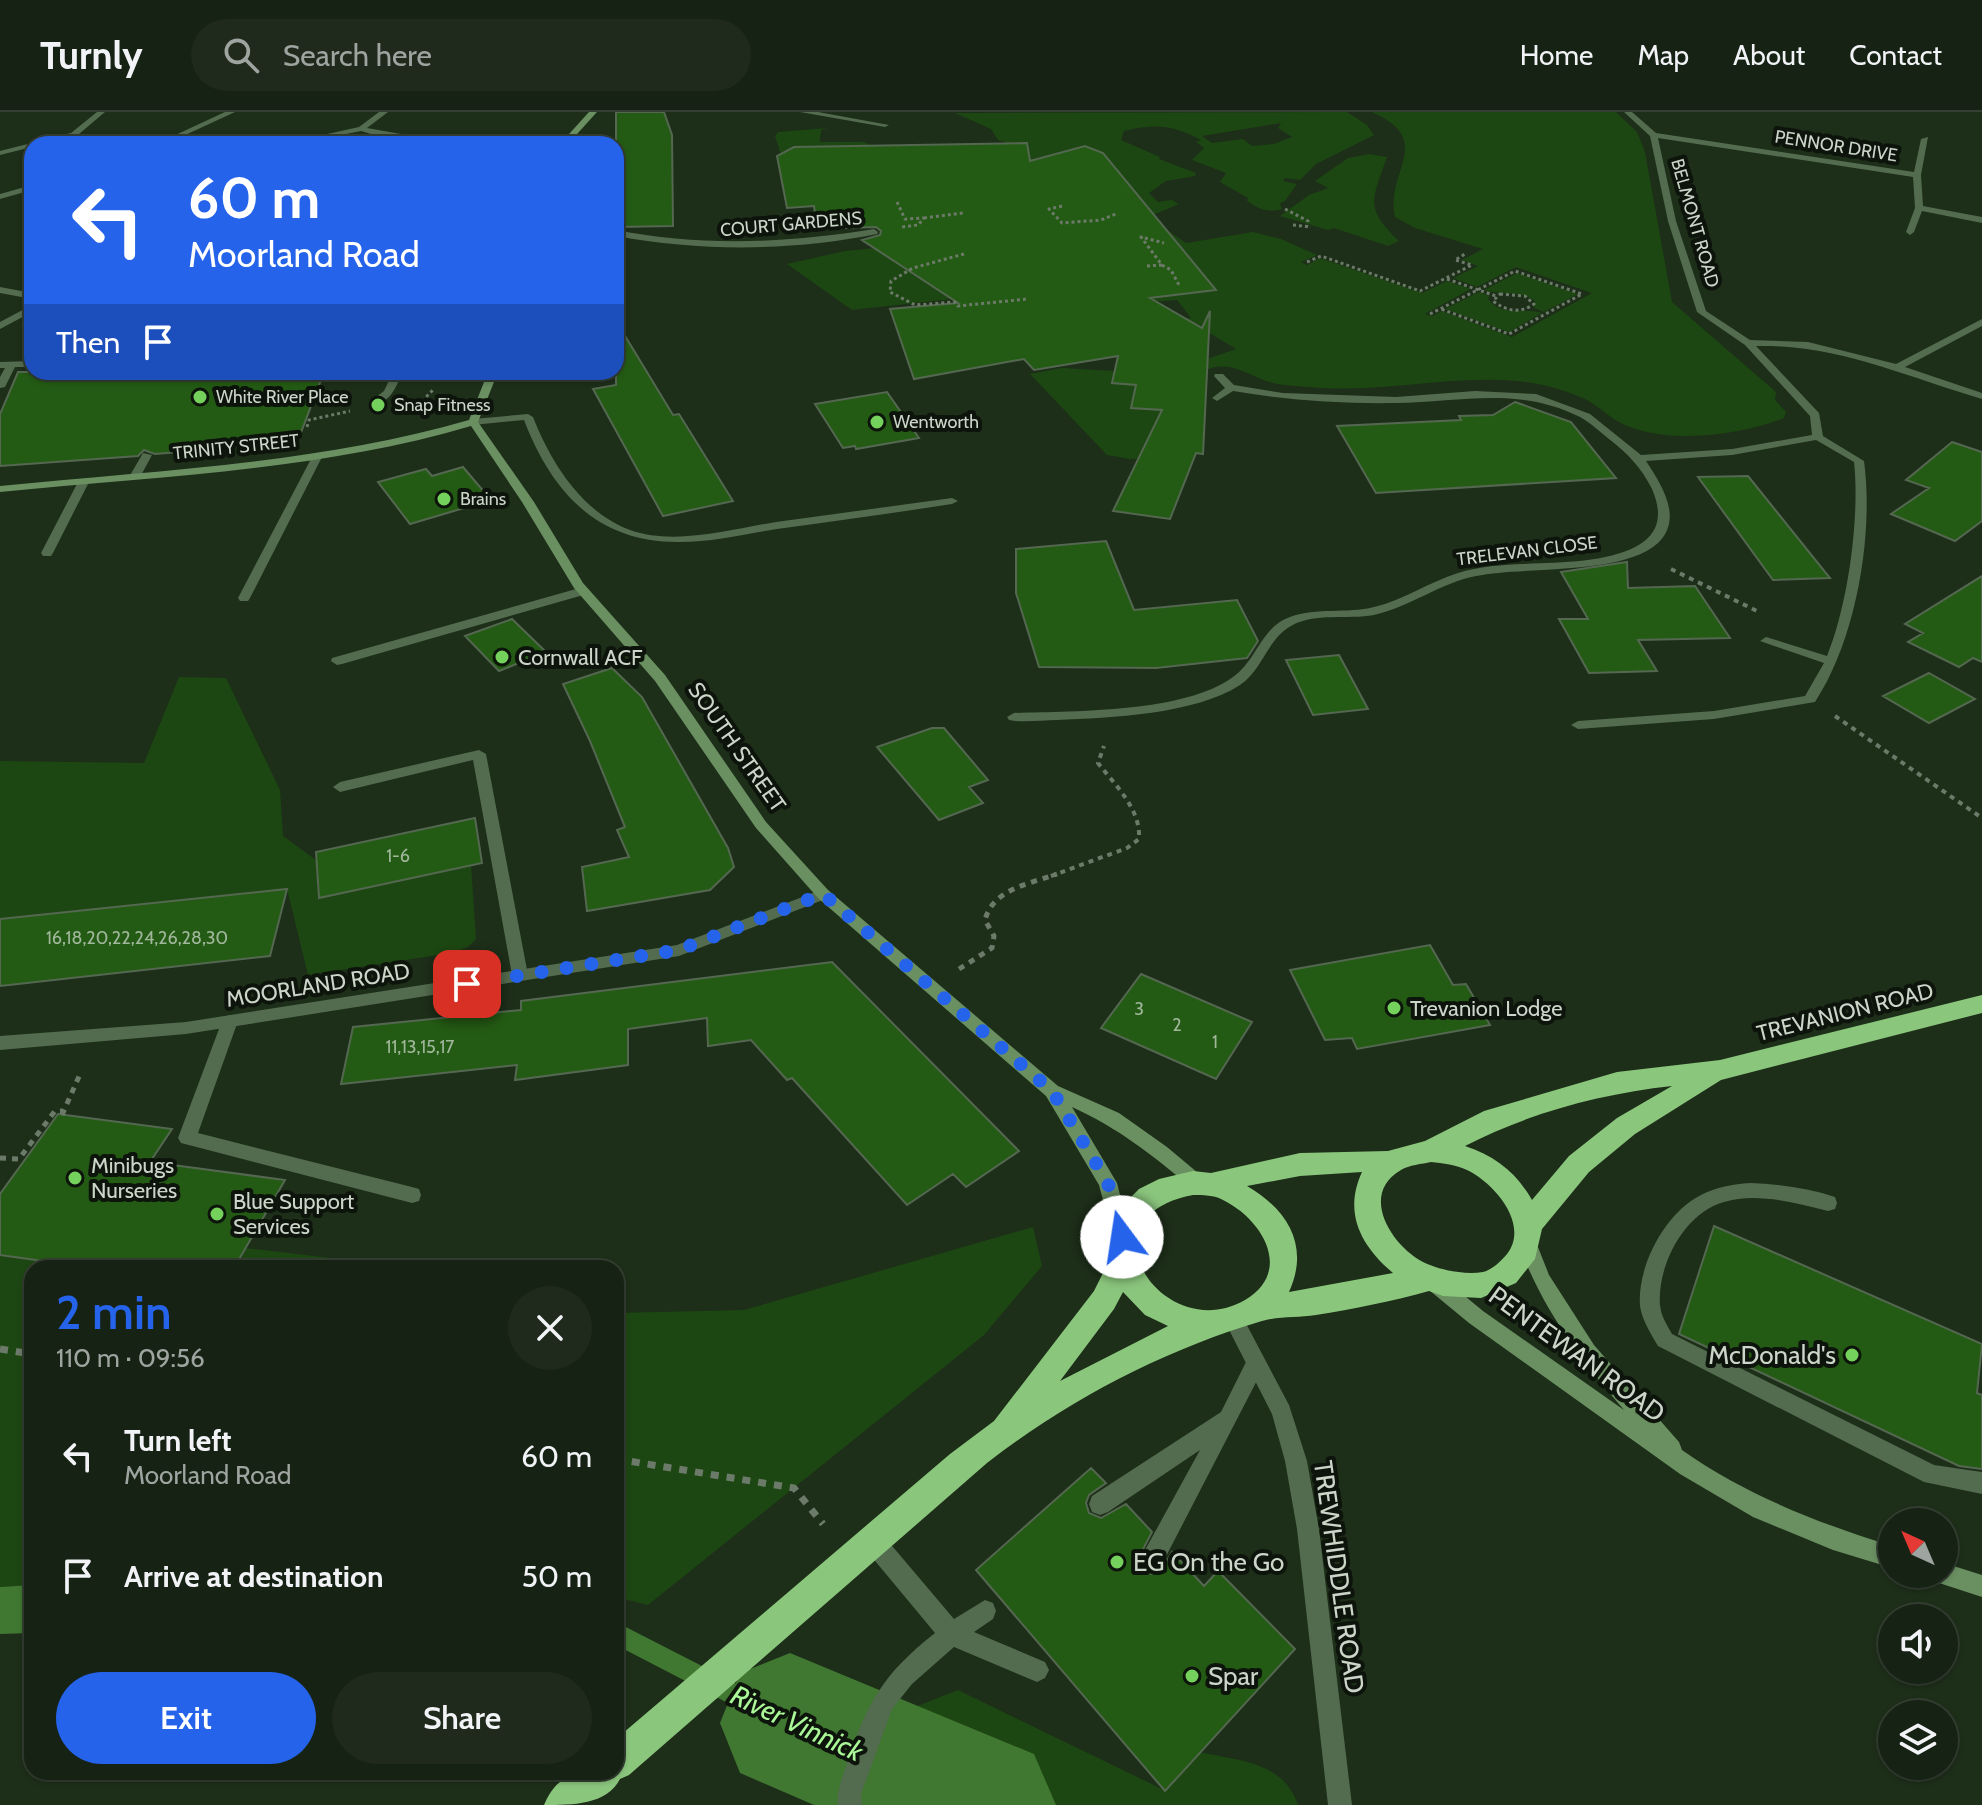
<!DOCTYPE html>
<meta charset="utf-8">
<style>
body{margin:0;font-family:Cabin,sans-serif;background:#1f2a1c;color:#f1f3f6;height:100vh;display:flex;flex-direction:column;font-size:30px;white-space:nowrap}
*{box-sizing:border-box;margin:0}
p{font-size:26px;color:#9ea4a0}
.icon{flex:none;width:44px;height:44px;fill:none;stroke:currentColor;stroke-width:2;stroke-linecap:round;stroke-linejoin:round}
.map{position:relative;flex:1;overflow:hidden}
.sheet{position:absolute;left:24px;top:1148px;width:600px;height:520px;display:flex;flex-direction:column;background:#162213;border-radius:24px;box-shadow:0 2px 6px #0004,0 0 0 2px #353f33}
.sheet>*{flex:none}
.guide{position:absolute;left:24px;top:24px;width:600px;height:244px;border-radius:24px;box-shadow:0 2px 6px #0004,0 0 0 2px #353f33;background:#2563eb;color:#fff;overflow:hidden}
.needle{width:52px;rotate:316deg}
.buttons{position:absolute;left:1878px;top:1396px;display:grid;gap:16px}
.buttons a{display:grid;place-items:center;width:80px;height:80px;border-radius:50%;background:#162213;box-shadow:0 2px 6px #0004,0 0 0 2px #353f33;font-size:40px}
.pin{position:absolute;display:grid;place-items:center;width:68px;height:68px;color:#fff;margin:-34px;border-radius:16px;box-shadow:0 4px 12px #0006}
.me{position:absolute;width:88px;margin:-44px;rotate:346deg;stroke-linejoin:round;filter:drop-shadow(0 0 6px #0008)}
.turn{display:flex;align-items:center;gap:28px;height:168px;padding:0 32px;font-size:36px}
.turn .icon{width:104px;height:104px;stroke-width:2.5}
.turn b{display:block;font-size:56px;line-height:68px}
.then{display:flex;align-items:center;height:76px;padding:0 32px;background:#0003;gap:16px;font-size:30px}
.round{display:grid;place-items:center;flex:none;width:84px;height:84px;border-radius:42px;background:#1f2a1c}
.headline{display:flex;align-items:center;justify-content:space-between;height:136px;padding:0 32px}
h1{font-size:48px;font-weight:600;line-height:60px;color:#2563eb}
.button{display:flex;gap:16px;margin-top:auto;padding:16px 32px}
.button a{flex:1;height:92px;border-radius:48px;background:#2563eb;color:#fff;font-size:32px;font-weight:600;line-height:92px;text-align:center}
.button a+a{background:#1f2a1c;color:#f1f3f6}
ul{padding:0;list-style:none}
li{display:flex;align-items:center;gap:24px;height:120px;padding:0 32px}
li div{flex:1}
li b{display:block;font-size:30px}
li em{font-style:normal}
header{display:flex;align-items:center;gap:48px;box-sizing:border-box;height:112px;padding:0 40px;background:#162213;border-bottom:2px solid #353f33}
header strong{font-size:38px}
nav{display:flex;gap:44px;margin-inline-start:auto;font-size:28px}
.search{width:560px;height:72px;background:#1f2a1c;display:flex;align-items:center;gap:20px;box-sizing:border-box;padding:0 28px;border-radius:44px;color:#9ea4a0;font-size:30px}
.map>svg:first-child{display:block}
</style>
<header>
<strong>Turnly</strong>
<div class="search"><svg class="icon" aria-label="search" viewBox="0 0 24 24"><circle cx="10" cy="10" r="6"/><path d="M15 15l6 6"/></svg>Search here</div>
<nav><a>Home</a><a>Map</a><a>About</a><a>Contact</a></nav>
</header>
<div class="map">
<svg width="1982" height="1693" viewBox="0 0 1982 1693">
<rect width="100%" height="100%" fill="#1d2e19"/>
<path fill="#1d4712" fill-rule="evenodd" d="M1347,0L1367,13L1374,23L1316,52L1300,68L1285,66L1283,69L1297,72L1285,89L1280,91L1282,97C1268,101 1258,97 1247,89L1248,86L1220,70L1226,61L1192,48L1204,36L1196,30L1201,28C1174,13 1154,11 1124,19L1121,28L1160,45L1159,47L1196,61L1195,64L1166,69L1149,81L1158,90L1172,88L1179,92L1148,105L1186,131L1253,120L1281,127L1317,143L1301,150L1307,153L1320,146L1422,181L1447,169L1471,177L1425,202L1432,204L1442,199L1512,225L1592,181L1516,155L1477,175L1453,166L1478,154L1462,148L1483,137L1415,116L1395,105C1384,60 1437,29 1372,0H1616L1637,20L1645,40L1672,190L1776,280L1775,288L1786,300L1784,306C1740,324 1660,334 1617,309C1607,303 1598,294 1587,288C1566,278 1540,271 1517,269C1447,263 1378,282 1310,275C1298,274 1285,274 1273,271C1249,265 1230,246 1204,259L1190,253L1236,237L1198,214L1161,209L1191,206L1177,188L1108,193L961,186L852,198L787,152L845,139L886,135L945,183L992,170L884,114L782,46L775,24L778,20L828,16L821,18L820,30H863L877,35L1030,49L1027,31L1003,32L1005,30L998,28L991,17L955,1ZM1281,11L1278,16L1292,25L1274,32L1252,34L1243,27L1212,31L1202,24Z
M1369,42L1387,45C1373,87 1363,95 1399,129L1388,134L1334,116L1328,118L1280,104L1309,83L1328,76L1315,69L1348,46Z
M1517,161L1578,182L1544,200L1534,196L1535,189C1518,177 1501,184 1484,178Z
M1479,180L1490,184L1488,186C1500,206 1524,195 1542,201L1509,220L1445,197Z
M1062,256L1114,259L1112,271L1136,273L1131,295L1162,298L1160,305L1172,347H1130L1107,343L1030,262Z
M179,565L226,566L280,678L283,724L316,748L318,786L471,753L476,827L468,835L451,841L308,863L287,777L0,807V649L144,651Z
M1033,1115L1042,1154L984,1223L648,1493L616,1485V1201L744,1198Z
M245,1136L417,1156H234Z
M0,1143L95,1156H32V1473L0,1475Z
M958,1578L1164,1678L1199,1640C1239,1649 1283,1649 1298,1693H1020L896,1641L910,1597Z
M887,1663L943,1693H877Z"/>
<path fill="#407731" d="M32,1473V1521L0,1522V1475Z
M896,1641L1020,1693H943L887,1663Z"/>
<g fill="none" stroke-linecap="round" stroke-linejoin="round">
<path fill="#407731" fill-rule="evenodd" d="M616,1510L798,1603L802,1611L798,1619L790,1623L782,1619L616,1533Z"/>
<path fill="#407731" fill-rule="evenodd" d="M790,1541L1034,1642L1056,1693H814L740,1661L720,1611L740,1561Z"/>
</g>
<path fill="#245b14" stroke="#546750" stroke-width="2" d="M616,0H664L672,23L673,114L616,115Z
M1027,31L1030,49L1085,34L1103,41L1216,178L1150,186L1202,216L1210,199L1203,342L1196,341L1170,407L1113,399L1162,298L1131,296L1136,273L1112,271L1118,244L1034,258L1024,247L914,267L890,197L958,191L862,128L880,123L881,119L876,115L817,117L814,94L787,96L777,44L794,35Z
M616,209L673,303L679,302L733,389L663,404L593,277L616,273Z
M18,260H324L300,323L180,340L155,342L144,338L138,344L0,354V302Z
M887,280L919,326L856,337L855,334L843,336L815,292Z
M1515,290L1571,310L1616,366L1376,381L1337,314L1461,308L1459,304L1493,303Z
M1952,330L1982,340V409L1955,429L1891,402L1929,376L1906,368Z
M463,355L491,388L410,412L378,370L426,357L432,364Z
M1748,364L1830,466L1773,468L1698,365Z
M1106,429L1134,498L1237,488L1258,529L1247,546L1156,556L1039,555L1016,481V437Z
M1627,450L1628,476L1695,474L1730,526L1638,528L1657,559L1589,561L1559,507H1588L1561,460Z
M1982,464V550L1973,546L1959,555L1908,530L1923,521L1905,512Z
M512,507L546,540L499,559L465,524Z
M1339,543L1368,597L1313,603L1286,548Z
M612,556L642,585L728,736L734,755L710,778L587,799L582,755L629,745L617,718L625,715L590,629L563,572Z
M1929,561L1975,587L1929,611L1883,584Z
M932,616H944L988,668L969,675L983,691L939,708L877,635Z
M475,706L482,751L319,786L316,740Z
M287,777L270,844L0,874V807Z
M1430,833L1453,873L1466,872L1490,913L1357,937L1352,926L1325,928L1290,858Z
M832,850L1019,1039L966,1075L953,1062L907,1093L792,966L787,968L751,928L708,934L707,906L628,917V953L515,968L517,953L341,972L353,915L521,898V889Z
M1141,862L1252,910L1216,967L1101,916Z
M58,1002L172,1017L150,1050L285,1068L234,1156H93L0,1143V1082Z
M1714,1114L1982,1232L1977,1281L1982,1283V1357L1959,1354L1679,1222Z
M1091,1356L1106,1371L1089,1383L1086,1391L1089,1401L1101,1406L1126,1392L1152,1420L1138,1447L1143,1459L1151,1462L1161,1459L1172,1440L1204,1474L1218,1459L1295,1537L1165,1679L976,1458Z"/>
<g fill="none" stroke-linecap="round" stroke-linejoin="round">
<path stroke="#6c7a69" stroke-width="3" stroke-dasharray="3 3" stroke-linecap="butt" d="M897,90L905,107L924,106L918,113L902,115
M1062,94L1049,97L1062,111L1101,108L1118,101
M1285,97L1308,109L1307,114
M924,106L963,101
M1293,113L1311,115
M964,142L913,156L891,169L890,180L915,193L955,190L958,194L1027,187
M1307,150L1321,144L1420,179L1472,153L1455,148L1465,142
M1162,153L1171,158L1179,173
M1147,154L1162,153L1141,125L1164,131
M1447,167L1496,184
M1500,182L1525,184L1534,192C1520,202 1506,199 1493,189Z
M1430,202L1515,159L1582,182L1509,222L1441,197
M422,289L433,278
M307,315L309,308L350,299"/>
<path stroke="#6c7a69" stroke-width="4" stroke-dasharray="5 5" stroke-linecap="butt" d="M1671,457L1759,500
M1835,604L1982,706
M1051,764L1127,736L1139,727C1141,697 1115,673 1098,651L1104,634"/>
<path stroke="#6c7a69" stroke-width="5" stroke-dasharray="6 6" stroke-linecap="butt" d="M959,857L992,836L994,824L985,808C993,777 1029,772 1057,762
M62,1003L81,960
M0,1046L19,1047L55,999H63"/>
<path stroke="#6c7a69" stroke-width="7" stroke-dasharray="8 8" stroke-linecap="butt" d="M0,1237L32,1242
M616,1347L794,1376L823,1412"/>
<path fill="#536b4e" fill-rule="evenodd" d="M800,0H818L889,13L885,15Z
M143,341L152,343L139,367H131L129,365Z
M317,342L322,345L250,486L248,489H240L238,486L312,345Z
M79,368L89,370L53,441L51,444H43L41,441Z
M583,475L587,476V482L342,552L337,553L331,549L332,546Z
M479,638L486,642L528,863L520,869L512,863L473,648L340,680L333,675L340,670Z
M230,903L236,905L238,909L198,1021L412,1075L419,1077L421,1083L419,1089L412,1091L181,1031L178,1026L222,909L224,905Z
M1750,1071C1778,1072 1808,1076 1835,1085L1837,1091L1835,1097L1828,1099C1795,1091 1757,1080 1724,1090C1684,1101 1657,1154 1660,1193C1661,1204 1667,1213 1672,1222L1934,1353L1982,1360V1382L1924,1370L1658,1234C1651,1222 1642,1208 1640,1194C1637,1154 1665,1101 1701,1083C1716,1075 1733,1072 1750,1071Z
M1255,1244L1262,1246L1265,1253L1160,1456L1152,1459L1144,1456L1141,1448L1144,1440L1200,1338L1108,1400L1100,1403L1092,1400L1089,1392L1092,1384L1221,1300L1248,1246Z
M874,1419L882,1422L954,1507L985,1488L993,1491L996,1499L993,1507L974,1520L1045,1550L1049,1558L1045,1566L1037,1570L954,1535L912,1572L892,1597L861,1682L862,1693H838C836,1678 843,1666 847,1651C868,1589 883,1562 935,1521L866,1438L863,1430L866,1422Z"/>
<path fill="#536b4e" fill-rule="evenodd" d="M97,0H105L79,22L101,32C90,32 83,26 74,25C61,24 46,32 32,32V35L0,43V39L71,21Z
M225,0H235L181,25L274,32L173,29L156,32Z
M379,0H388L367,16L458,32L381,25L361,19L297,32H282L359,15Z
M1624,0H1632L1656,21L1914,60L1921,27L1928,25L1921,63L1923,94L1982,105V111L1922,99L1914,120L1910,123L1906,120L1915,96L1913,65L1658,26L1676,109L1706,199L1750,228L1808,230L1896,252L1982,207V214L1905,255L1982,281V287C1906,265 1838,232 1756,234L1819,301L1823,324L1864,349C1874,423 1856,528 1815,590L1714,607L1578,617L1571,613L1578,609L1714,599L1805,584L1824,551L1760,529L1766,525L1827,544C1848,493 1860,405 1854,350L1816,328L1732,343L1646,349C1661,372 1684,406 1658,431C1622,464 1523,454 1476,464C1440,471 1410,495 1374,503C1348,508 1315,500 1291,514C1267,527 1263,558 1240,573C1196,602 1110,606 1057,608C1042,608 1024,611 1009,608L1007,605L1014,601C1074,599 1184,601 1233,565C1257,548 1261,515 1290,505C1317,495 1347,502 1374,495C1404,488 1429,470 1458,461C1512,444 1588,460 1637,434C1661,421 1662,400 1652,377C1641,355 1628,342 1609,327C1600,320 1591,311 1580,305C1518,274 1462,290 1396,291C1342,292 1286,288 1233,279L1217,289L1212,286L1225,276L1214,264L1215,262H1223L1234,273L1283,281L1396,285L1475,279L1536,282L1590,302L1641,343L1732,337L1812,323L1810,304L1745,233L1697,200L1668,109L1650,24Z
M32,73V78L0,87V82Z
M874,117L878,120L877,122C791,139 703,140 616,124V118C703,135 787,131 874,117Z
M0,175L32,181V187L0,181Z
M32,193V200L0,217V210Z
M32,249V255H15L5,275L0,276V265L5,256H0V250Z
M393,260H403C396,274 390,293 372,292V288L384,279Z
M528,302L533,305C551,351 582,400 630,418C675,434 731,417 776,410C835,402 893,394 952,386L958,389L952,392C894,401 835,409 777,417C745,422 712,430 680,430C598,431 552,381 524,308L473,313L468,310L473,307Z
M823,777L828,778L831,782L828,786L679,844L186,922L0,938V924L186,910L677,833Z
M1234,1199L1241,1202L1289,1293L1307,1349L1319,1417L1352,1693H1328L1297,1417L1285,1349L1272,1302L1224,1208L1227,1202Z"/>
<path fill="#6a8f61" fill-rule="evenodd" d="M589,0H597L568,32H560Z
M488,260H498L478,310L534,390L583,471L665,563L766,710L828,778L1058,974L1119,1001L1167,1035L1204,1066L1207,1071L1204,1076L1198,1079L1192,1076C1152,1043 1120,1017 1072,995L1117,1071L1130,1123L1128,1129L1121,1131L1114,1129L1099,1073L1046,984L818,786L756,716L655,569L574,476L522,390L471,314C319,359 157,364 0,380V374C156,358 317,352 469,308Z
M1527,1123L1534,1125L1549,1163L1594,1233L1679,1330L1682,1338C1746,1383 1818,1411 1892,1434V1456L1833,1438L1753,1405L1680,1362L1469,1211L1429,1178L1426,1172L1429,1166L1436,1163L1443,1166L1483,1199L1624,1298C1578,1244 1543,1198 1518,1131L1520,1125Z
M1944,1451L1982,1463V1485L1936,1470L1933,1462H1944Z"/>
<path fill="#8bc67d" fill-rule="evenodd" d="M1982,883V901L1721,968L1635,1022L1589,1060L1542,1117L1535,1147L1516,1171L1481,1186L1443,1184L1429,1179C1393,1189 1353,1197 1316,1203C1298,1206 1279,1204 1262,1209C1164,1238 1068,1288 987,1351L629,1663L620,1667C607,1693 572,1693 544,1693C559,1657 583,1660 616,1660V1627L950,1342L994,1309L1094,1179L1109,1149L1107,1137L1110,1118L1124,1092L1139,1077L1159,1067L1193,1059L1211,1061L1300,1041L1388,1039L1425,1029L1484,999L1617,960L1720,948ZM1672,974L1617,1006L1569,1044L1532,1088C1516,1060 1495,1044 1465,1034C1529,1001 1600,982 1672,974ZM1431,1050C1443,1051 1456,1053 1467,1058C1494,1071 1530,1112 1507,1142C1501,1149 1492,1158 1483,1160C1464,1163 1439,1158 1423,1150C1391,1133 1359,1082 1401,1058C1409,1053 1422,1052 1431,1050ZM1362,1060C1343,1101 1361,1134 1393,1161L1289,1180C1310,1134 1288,1098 1247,1074L1300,1064ZM1193,1083C1203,1083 1214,1083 1223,1088C1262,1107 1294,1159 1245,1188C1164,1235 1076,1105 1193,1083ZM1123,1180L1145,1203L1168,1214L1060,1269L1114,1197Z"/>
</g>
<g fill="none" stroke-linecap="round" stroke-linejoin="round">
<path stroke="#2563eb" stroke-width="14" stroke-dasharray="0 25.2" d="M467,872L679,838L823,782L1052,979L1108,1071L1122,1125"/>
</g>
<g fill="#74d25c" stroke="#0d140b" stroke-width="3">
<circle cx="200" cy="285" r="8"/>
<circle cx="378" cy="293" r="8"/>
<circle cx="877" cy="310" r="8"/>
<circle cx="444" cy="387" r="8"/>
<circle cx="502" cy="545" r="8"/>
<circle cx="1394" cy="896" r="8"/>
<circle cx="75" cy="1066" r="8"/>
<circle cx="217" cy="1102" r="8"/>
<circle cx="1852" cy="1243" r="8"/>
<circle cx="1117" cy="1450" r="8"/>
<circle cx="1192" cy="1564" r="8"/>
</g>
<g text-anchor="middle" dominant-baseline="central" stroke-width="8" stroke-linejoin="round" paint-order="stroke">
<g font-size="18" fill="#cbd6c9" stroke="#0d140b">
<text transform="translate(1836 34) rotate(9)">PENNOR DRIVE</text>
<text transform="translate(1695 111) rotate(74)">BELMONT ROAD</text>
<text transform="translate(791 112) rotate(-5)">COURT GARDENS</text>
<text transform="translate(236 335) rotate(-6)">TRINITY STREET</text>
<text transform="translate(1527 439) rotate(-7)">TRELEVAN CLOSE</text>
</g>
<g font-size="18" fill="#cbd6c9" stroke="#0d140b" text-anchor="start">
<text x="216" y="285">White River Place</text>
<text x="394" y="293">Snap Fitness</text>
<text x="893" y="310">Wentworth</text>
<text x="460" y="387">Brains</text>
</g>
<g font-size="18" fill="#a1b79c">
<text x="398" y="744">1-6</text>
<text x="137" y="826">16,18,20,22,24,26,28,30</text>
<text x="1139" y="897">3</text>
<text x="1177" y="913">2</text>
<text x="1215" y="930">1</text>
<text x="420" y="935">11,13,15,17</text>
</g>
<g font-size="22" fill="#cbd6c9" stroke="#0d140b" text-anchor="start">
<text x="518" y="545">Cornwall ACF</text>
<text x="1410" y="896">Trevanion Lodge</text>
<text x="91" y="1053">Minibugs<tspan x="91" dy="25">Nurseries</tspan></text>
<text x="233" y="1089">Blue Support<tspan x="233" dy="25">Services</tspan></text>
</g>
<g font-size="22" fill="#cbd6c9" stroke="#0d140b">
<text transform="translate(737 635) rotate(55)">SOUTH STREET</text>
<text transform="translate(318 873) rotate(-9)">MOORLAND ROAD</text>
<text transform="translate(1845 900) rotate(-14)">TREVANION ROAD</text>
</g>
<g font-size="26" fill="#cbd6c9" stroke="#0d140b">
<text transform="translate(1577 1242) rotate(36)">PENTEWAN ROAD</text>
<text transform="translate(1339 1465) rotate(82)">TREWHIDDLE ROAD</text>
</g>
<g font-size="26" fill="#cbd6c9" stroke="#0d140b" text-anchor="start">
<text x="1836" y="1243" text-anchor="end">McDonald's</text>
<text x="1133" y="1450">EG On the Go</text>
<text x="1208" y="1564">Spar</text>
</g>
<g font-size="28" font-style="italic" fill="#abf899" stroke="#0d140b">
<text transform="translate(797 1611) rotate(25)">River Vinnick</text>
</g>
</g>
</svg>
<div class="buttons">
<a><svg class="needle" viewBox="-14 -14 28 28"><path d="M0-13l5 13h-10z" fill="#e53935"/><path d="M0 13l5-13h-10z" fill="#9ea4a0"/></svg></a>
<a><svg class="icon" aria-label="sound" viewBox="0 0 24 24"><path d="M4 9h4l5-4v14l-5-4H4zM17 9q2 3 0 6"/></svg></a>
<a><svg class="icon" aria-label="layers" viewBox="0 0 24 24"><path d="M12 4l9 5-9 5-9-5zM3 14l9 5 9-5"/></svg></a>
</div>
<div class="pin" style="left:467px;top:872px;background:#d93025"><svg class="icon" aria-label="arrive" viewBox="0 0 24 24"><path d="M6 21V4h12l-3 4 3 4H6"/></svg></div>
<svg class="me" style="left:1122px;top:1125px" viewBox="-20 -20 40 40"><circle r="19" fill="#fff"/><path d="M0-13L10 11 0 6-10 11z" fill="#2563eb"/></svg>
<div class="guide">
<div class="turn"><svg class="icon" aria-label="left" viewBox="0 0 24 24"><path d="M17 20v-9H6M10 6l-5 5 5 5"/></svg><div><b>60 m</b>Moorland Road</div></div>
<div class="then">Then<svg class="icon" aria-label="arrive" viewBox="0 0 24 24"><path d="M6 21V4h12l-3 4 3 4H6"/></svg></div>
</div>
<section class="sheet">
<div class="headline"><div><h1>2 min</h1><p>110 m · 09:56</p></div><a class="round"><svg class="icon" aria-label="close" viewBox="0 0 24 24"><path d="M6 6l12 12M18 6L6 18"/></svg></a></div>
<ul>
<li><svg class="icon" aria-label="left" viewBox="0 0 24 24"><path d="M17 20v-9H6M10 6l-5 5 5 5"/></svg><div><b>Turn left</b><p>Moorland Road</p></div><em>60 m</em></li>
<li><svg class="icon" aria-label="arrive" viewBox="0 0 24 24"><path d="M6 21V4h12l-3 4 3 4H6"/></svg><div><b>Arrive at destination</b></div><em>50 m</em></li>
</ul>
<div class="button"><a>Exit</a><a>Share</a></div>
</section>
</div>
